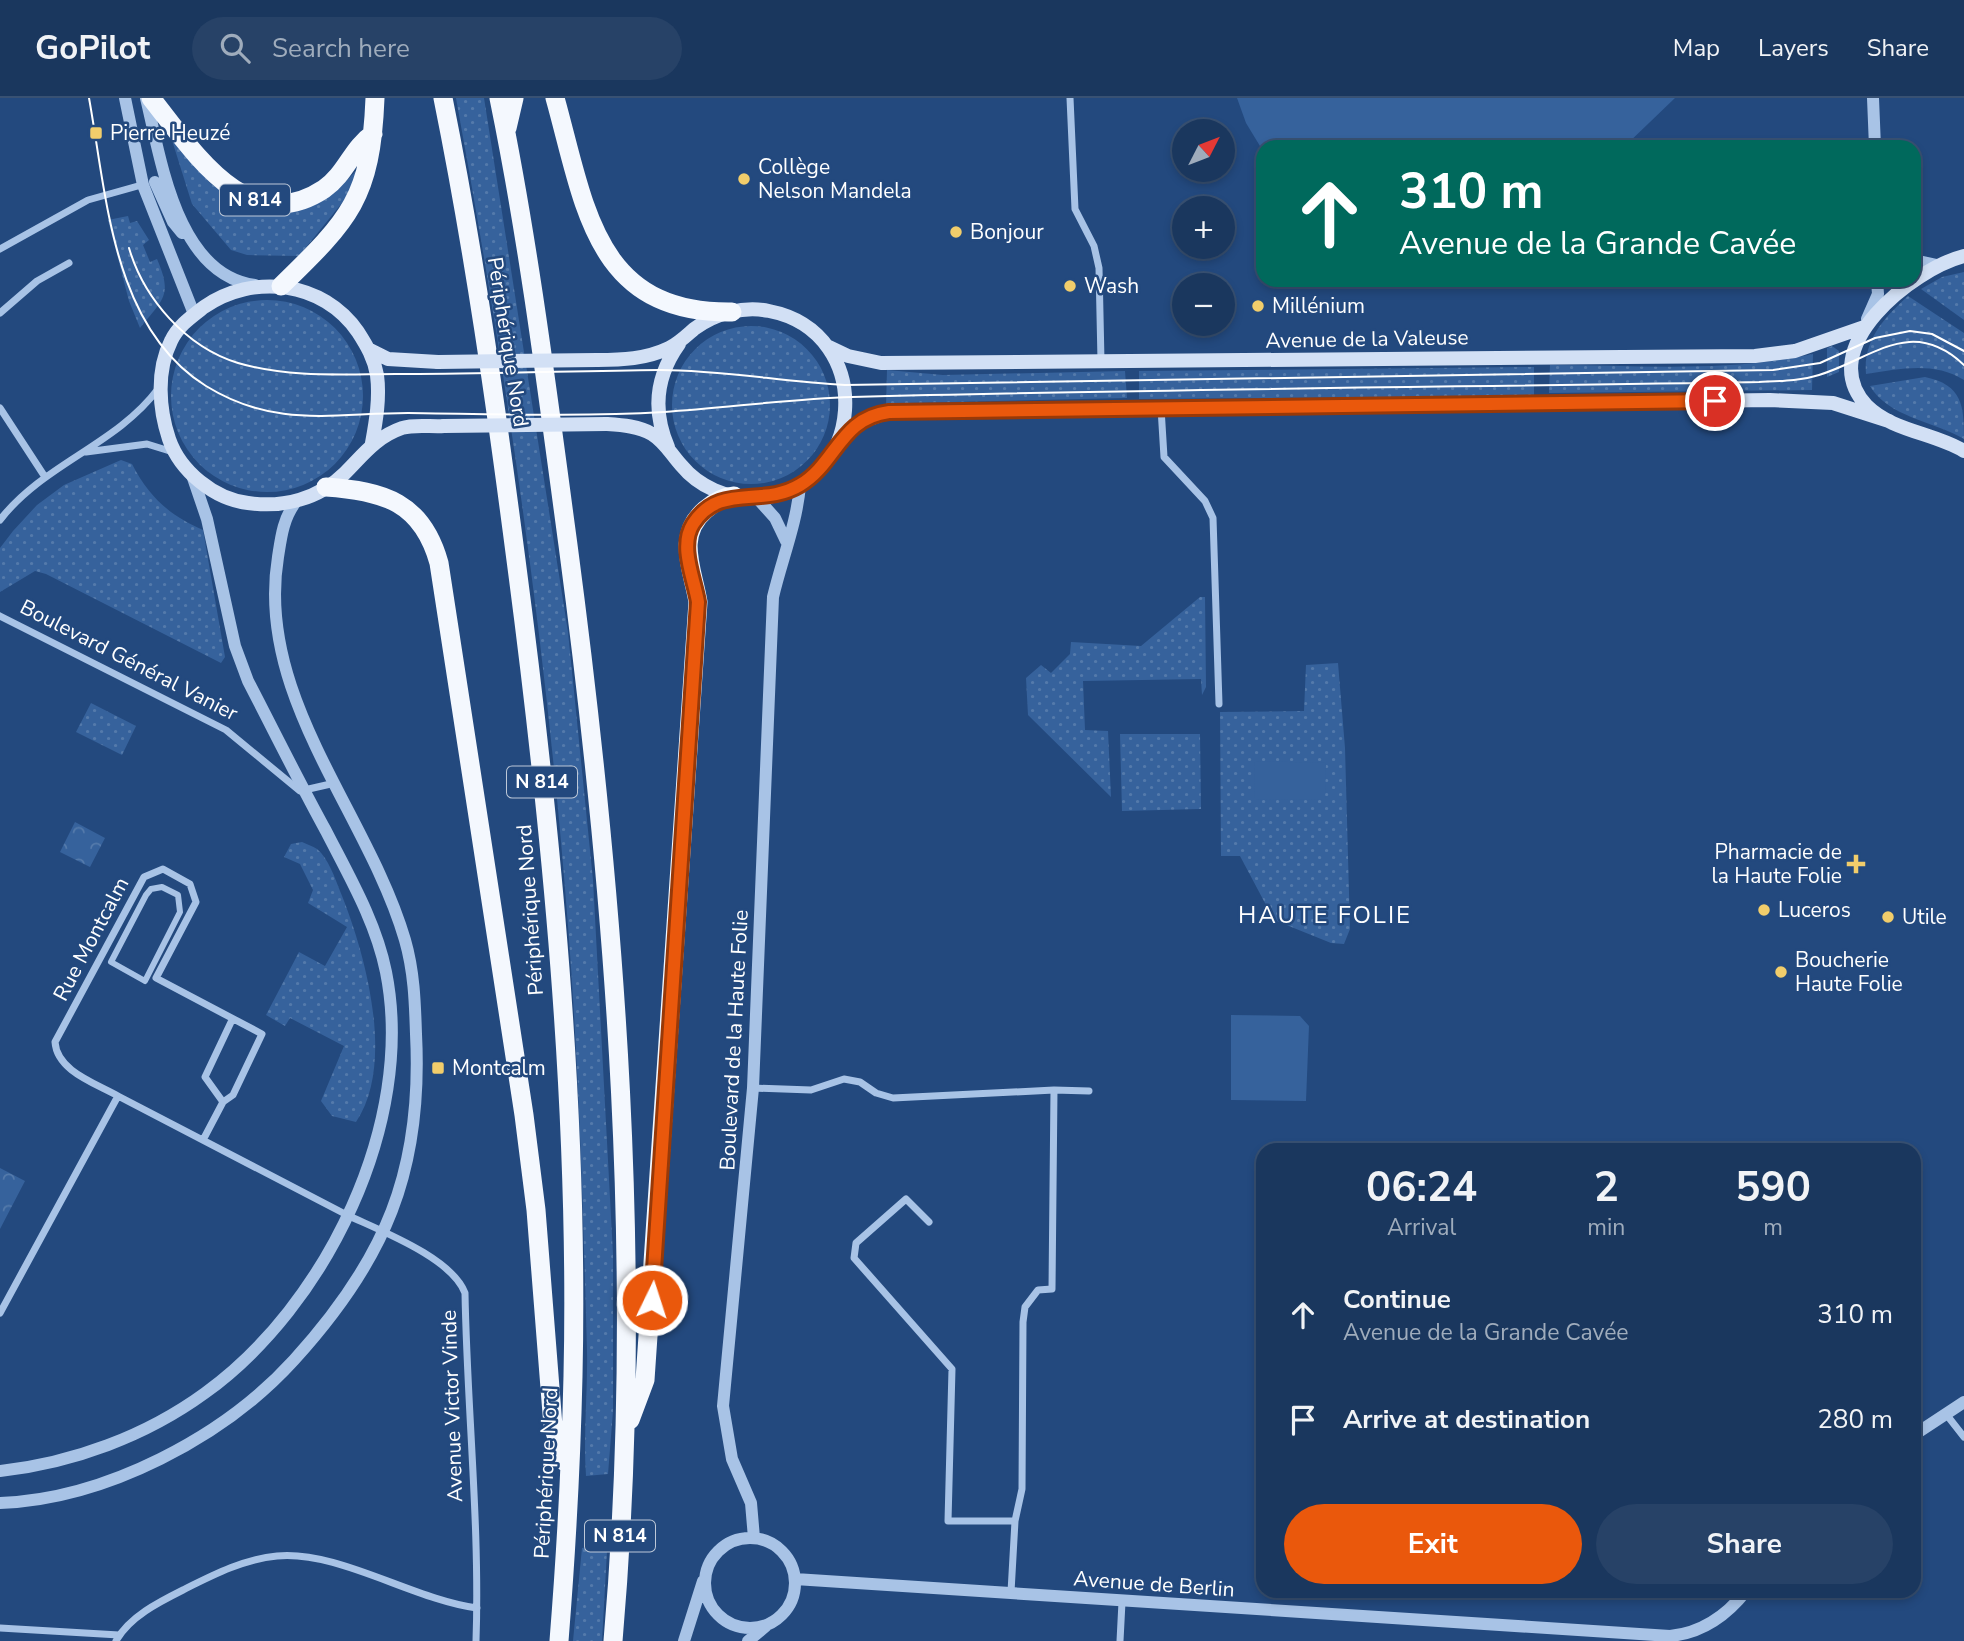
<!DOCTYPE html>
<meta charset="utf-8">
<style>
body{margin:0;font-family:"Nunito Sans",sans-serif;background:#274267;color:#f1f3f6;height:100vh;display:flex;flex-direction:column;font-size:26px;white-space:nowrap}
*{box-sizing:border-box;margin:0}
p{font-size:23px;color:#9facbc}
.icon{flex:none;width:38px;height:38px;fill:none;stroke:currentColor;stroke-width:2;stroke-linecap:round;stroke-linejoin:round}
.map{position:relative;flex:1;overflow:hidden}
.sheet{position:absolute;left:1256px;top:1045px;width:665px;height:455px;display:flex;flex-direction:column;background:#1a375e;border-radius:21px;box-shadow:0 4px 10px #0003,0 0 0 2px #385173}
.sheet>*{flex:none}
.banner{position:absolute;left:1256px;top:42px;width:665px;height:147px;border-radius:21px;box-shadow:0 4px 10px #0003,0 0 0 2px #385173;background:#00695c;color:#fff;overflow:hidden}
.needle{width:46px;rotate:48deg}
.fabs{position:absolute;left:1172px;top:21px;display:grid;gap:14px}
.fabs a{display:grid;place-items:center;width:63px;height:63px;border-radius:50%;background:#1a375e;box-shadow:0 4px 10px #0003,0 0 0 2px #385173;font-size:35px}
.pin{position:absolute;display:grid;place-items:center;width:60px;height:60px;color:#fff;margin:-30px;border:4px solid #fff;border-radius:50%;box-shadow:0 2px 7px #0007}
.me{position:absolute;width:77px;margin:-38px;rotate:4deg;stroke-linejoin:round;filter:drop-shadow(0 0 5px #0008)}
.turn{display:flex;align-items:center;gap:24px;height:147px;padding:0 28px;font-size:32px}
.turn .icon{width:91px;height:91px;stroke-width:2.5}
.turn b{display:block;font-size:49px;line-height:60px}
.eta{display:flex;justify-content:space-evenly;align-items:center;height:119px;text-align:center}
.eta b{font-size:42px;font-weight:700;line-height:49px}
.primary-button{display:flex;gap:14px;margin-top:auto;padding:14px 28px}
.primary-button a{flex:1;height:80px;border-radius:42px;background:#ea580c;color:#fff;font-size:28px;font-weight:700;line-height:80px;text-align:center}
.primary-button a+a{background:#274267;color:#f1f3f6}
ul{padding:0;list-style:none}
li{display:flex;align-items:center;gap:21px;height:105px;padding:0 28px}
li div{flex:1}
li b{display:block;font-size:26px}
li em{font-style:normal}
header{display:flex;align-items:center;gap:42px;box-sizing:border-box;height:98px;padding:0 35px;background:#1a375e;border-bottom:2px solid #385173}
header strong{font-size:33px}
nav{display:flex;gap:38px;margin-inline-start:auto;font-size:24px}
.search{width:490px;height:63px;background:#274267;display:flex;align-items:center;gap:18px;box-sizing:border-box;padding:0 24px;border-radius:38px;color:#9facbc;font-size:26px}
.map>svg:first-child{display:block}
</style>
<header>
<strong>GoPilot</strong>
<div class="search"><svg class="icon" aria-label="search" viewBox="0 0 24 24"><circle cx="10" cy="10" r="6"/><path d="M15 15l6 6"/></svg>Search here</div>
<nav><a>Map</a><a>Layers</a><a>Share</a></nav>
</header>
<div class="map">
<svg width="1964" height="1543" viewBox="0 0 1964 1543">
<defs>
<pattern id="grass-dots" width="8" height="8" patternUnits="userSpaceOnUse" patternTransform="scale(1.75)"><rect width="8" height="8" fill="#36629c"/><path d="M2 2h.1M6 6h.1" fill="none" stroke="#547aab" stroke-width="1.8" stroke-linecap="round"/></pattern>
<pattern id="park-crowns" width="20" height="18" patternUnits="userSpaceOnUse" patternTransform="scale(1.75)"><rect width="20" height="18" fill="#36629c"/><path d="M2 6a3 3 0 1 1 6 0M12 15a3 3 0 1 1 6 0" fill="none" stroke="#547aab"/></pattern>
</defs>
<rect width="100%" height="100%" fill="#23497e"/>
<path fill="url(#grass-dots)" d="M456,0H484L568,534L593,782L613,1156V1313L608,1376L586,1378C583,1336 588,1294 587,1252C583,1111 579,969 568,828C547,550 506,274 456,0Z
M171,39L210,85L237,103L271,116L302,111L334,95L363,66L350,95L299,158L247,157L231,152L192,106Z
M128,118L130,125L137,123L149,142L143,147L150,164L157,161C173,198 163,201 140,230L129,203L108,122Z
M1964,174V222L1921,191L1942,179Z
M1908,198L1964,235V282C1934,263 1899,271 1866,276C1863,242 1884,220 1908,198Z
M171 298a96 96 0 1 1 192 0a96 96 0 1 1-192 0Z
M672 307a79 79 0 1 1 158 0a79 79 0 1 1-158 0Z
M1832,248L1839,253V274L1827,279V250Z
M1813,256L1812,292L1549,295L1550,267C1636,267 1728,275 1813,256Z
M1534,269V298L1139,301V273Z
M887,272L943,277L1125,273L1127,300L908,305L886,310Z
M1925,279C1963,287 1964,308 1964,341C1933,323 1888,319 1870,288Z
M121,362L132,366C149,399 169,417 203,432L225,559L221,565L46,476L35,473L0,494V450L13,433L37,407L64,387Z
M1200,499H1205L1206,589L1202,597L1201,581L1083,583L1085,632L1108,633L1111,699L1028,617L1026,580L1041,567L1051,575L1070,556L1071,544L1141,548Z
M1338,565L1345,650L1350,831L1344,846L1331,845L1274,822L1240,758H1221L1220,614L1304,613L1306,567Z
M91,605L136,628L122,657L76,634Z
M1120,636H1200L1201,711L1122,713Z
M302,744C306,746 313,748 317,751C328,760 335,780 340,793C365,854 396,965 356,1024L332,1018L321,1003L344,948L290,920L285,928L266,917L299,854L325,868L347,829L308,805L313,792L300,766L284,759L291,746Z
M598,1447L607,1453L602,1543H573L582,1450Z"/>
<path fill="url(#park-crowns)" d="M1662,43H1694L1692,49H1660Z
M75,724L105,740L90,769L60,754Z
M0,1070L25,1083L0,1131Z"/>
<path fill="#36629c" d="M1237,0H1675L1624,49H1264L1263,53L1246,25Z
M1255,663L1326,665L1325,702L1254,701Z
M1231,917L1300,918L1309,928L1306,1003L1231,1002Z"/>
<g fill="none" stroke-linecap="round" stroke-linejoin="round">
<path stroke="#a8c3e6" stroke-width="6" d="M162,789L178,797L180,814L145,883L111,864L146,797L151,791Z"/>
<path stroke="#a8c3e6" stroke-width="7" d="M1070,0L1075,111L1094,148L1099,170L1101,263
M0,151L88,102L145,86
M0,215L37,183L69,165
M0,310L45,379
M1161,310L1164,359L1205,403L1213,420L1219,606
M86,354L147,346L173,354
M0,422C43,366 116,347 158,291
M0,518L226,632L300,693L335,685
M753,990L811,992L844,981L860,984L876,995L893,1000L1054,992L1089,993
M118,998C95,985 57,973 55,944L144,779L163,771L190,786L196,804L156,880L262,936L233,997L223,1004L203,1042
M223,1004L205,979L232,922
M929,1124L906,1101L856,1145L854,1160L952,1271L948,1423H1015
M0,1215L118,998L347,1117C381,1133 452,1160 465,1195C467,1311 480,1427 476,1543
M1946,1316L1964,1339
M1011,1494L1015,1423L1022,1391L1023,1224L1025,1209L1038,1192L1052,1191L1054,992
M0,1530L119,1537
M116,1543C129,1519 159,1504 183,1492C213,1477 244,1461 277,1458C338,1452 414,1502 477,1510
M1120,1543L1122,1504"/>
<path stroke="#a8c3e6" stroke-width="12" d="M125,0L143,87L194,216
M146,0C161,62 177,177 255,187
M1873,0L1875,49
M155,84L173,124L182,135
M1914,162L1937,167
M1867,221L1878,196L1877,182
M757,400L775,420L786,443
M1914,1337L1964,1304
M0,1373C73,1365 146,1338 205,1295C326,1208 416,1024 386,874C376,824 349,778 326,733C299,684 274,633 248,583L235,548L207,421L192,377
M0,1405C106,1401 224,1339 294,1262C385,1162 423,1073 416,936C415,904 414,873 405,842C368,715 255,599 278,459C281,440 283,421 295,405
M705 1485a45 45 0 1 1 90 0a45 45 0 1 1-90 0Z
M754,1440L751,1405L732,1361L723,1308L753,990L773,499C782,461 797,425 800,387
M795,1481L1670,1538C1702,1535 1727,1517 1746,1493
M684,1543L703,1483
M748,1543L766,1528"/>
<path stroke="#d2e0f5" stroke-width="14" d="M1964,158C1913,171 1812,250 1867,308C1892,333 1934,335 1964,353
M827,248L848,258L881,265L1755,258L1795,253L1864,229
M370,252L388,261L438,264
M597,262C622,262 646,261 669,250C679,245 686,238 694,231C715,215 744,208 769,213C878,234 867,395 756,400C727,401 699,389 681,367C671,356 665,344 652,336C639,328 621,327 606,326
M839,342L864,323L889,314L1770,302L1833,305L1889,323
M372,345C376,323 380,300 377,277C374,260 367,248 358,234C323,183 253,175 204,209C191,219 178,228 171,243C156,273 159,311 169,341C180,373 214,401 248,405C283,410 319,401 345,375C363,357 376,339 402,330C414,326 432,329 444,328
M668,349C652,312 656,278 679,246"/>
<path stroke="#f4f8fe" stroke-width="19" d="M151,0C192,51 247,142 324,91C346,76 352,50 373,36
M443,0C474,153 496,308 516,462C551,728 579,1010 573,1278C571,1367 566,1455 559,1543
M499,0C529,146 548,299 568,447C616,809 645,1178 613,1543
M555,0C585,107 594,216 732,214
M507,30L514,0
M281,188C350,121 371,100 375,0
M326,389C384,393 422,404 439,465L524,1017L536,1112L553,1328L565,1364
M630,1322L645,1282L698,504C693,472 675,438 705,412C713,405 722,399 734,398"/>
<path stroke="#fff" stroke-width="2" d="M89,0C107,99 112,229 206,288C276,331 333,315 408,315C493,316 579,319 664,314C726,310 789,301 852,299C1154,291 1457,289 1759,284C1779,283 1800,283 1819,277C1872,261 1911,217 1964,267
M129,150C144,201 186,249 238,265C289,280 343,276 396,276C484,276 572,273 660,272C723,272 783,284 845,287L1773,272L1820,265L1875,240L1910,233L1932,236L1964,253"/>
<path stroke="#d2e0f5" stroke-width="14" d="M438,264L597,262
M444,328L606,326"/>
</g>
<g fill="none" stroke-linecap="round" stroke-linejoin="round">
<defs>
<path id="route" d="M652,1202L698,504C694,480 679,448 693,426C720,384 762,410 800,387C836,366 840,320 889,314L1715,303"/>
</defs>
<use href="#route" stroke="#983908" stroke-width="18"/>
<use href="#route" stroke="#ea580c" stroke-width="12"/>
</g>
<g fill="#f1cd6b" stroke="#23497e" stroke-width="2.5">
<rect x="89" y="28" width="14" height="14" rx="3.5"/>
<circle cx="744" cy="81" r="7"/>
<circle cx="956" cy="134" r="7"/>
<circle cx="1070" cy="188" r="7"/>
<circle cx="1258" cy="208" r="7"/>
<path d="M1852.5 755.5h7v7h7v7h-7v7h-7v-7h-7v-7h7z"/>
<circle cx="1764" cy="812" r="7"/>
<circle cx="1888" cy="819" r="7"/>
<circle cx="1781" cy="874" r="7"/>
<rect x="431" y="963" width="14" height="14" rx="3.5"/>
</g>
<g text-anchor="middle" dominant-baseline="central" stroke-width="5" stroke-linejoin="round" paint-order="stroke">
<g fill="#23497e" stroke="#bdc8d8" stroke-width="2">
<rect x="220" y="86.5" width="70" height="31" rx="5"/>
<rect x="507" y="668.5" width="70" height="31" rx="5"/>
<rect x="585" y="1422.5" width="70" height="31" rx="5"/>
</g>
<g font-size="19" font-weight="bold" fill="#fff">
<text x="255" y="102">N 814</text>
<text x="542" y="684">N 814</text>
<text x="620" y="1438">N 814</text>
</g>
<g font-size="21" fill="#fff" stroke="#23497e" text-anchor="start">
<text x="110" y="35">Pierre Heuzé</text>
<text x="758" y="69">Collège<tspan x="758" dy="24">Nelson Mandela</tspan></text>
<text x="970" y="134">Bonjour</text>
<text x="1084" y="188">Wash</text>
<text x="1272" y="208">Millénium</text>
<text x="1842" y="754" text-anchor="end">Pharmacie de<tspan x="1842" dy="24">la Haute Folie</tspan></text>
<text x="1778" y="812">Luceros</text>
<text x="1902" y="819">Utile</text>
<text x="1795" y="862">Boucherie<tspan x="1795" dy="24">Haute Folie</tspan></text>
<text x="452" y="970">Montcalm</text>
</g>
<g font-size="21" fill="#fff" stroke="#23497e">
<text transform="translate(1367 241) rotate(-1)">Avenue de la Valeuse</text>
<text transform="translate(508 244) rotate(81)">Périphérique Nord</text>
<text transform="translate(129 562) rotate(27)">Boulevard Général Vanier</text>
<text transform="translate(530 812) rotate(-94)">Périphérique Nord</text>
<text transform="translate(91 841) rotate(-62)">Rue Montcalm</text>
<text transform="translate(734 942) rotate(-87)">Boulevard de la Haute Folie</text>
<text transform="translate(452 1308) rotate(-92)">Avenue Victor Vinde</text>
<text transform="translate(546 1375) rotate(-87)">Périphérique Nord</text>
<text transform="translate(1154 1486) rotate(4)">Avenue de Berlin</text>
</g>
<g font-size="24" letter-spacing="2" fill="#fff" stroke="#23497e">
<text x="1325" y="817">HAUTE FOLIE</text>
</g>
</g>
</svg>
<div class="fabs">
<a><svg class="needle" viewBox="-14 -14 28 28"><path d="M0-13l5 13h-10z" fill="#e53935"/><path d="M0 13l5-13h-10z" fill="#9facbc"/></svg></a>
<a>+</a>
<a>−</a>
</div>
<div class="pin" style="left:1715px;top:303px;background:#d93025"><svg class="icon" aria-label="arrive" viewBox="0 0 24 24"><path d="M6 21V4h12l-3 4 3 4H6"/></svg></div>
<svg class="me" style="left:652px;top:1202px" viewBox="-20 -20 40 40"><circle r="17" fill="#ea580c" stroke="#fff" stroke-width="3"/><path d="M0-11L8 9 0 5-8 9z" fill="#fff"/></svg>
<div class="banner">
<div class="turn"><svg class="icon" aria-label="ahead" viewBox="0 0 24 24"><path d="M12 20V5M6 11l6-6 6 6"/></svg><div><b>310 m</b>Avenue de la Grande Cavée</div></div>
</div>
<section class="sheet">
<div class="eta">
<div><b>06:24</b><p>Arrival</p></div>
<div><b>2</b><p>min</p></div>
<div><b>590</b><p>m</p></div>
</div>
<ul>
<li><svg class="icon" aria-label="ahead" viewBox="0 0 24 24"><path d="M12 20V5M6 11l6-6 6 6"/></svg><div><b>Continue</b><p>Avenue de la Grande Cavée</p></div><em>310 m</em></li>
<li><svg class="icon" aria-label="arrive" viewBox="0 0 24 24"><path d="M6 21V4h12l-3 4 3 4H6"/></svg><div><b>Arrive at destination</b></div><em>280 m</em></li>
</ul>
<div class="primary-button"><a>Exit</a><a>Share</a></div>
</section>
</div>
